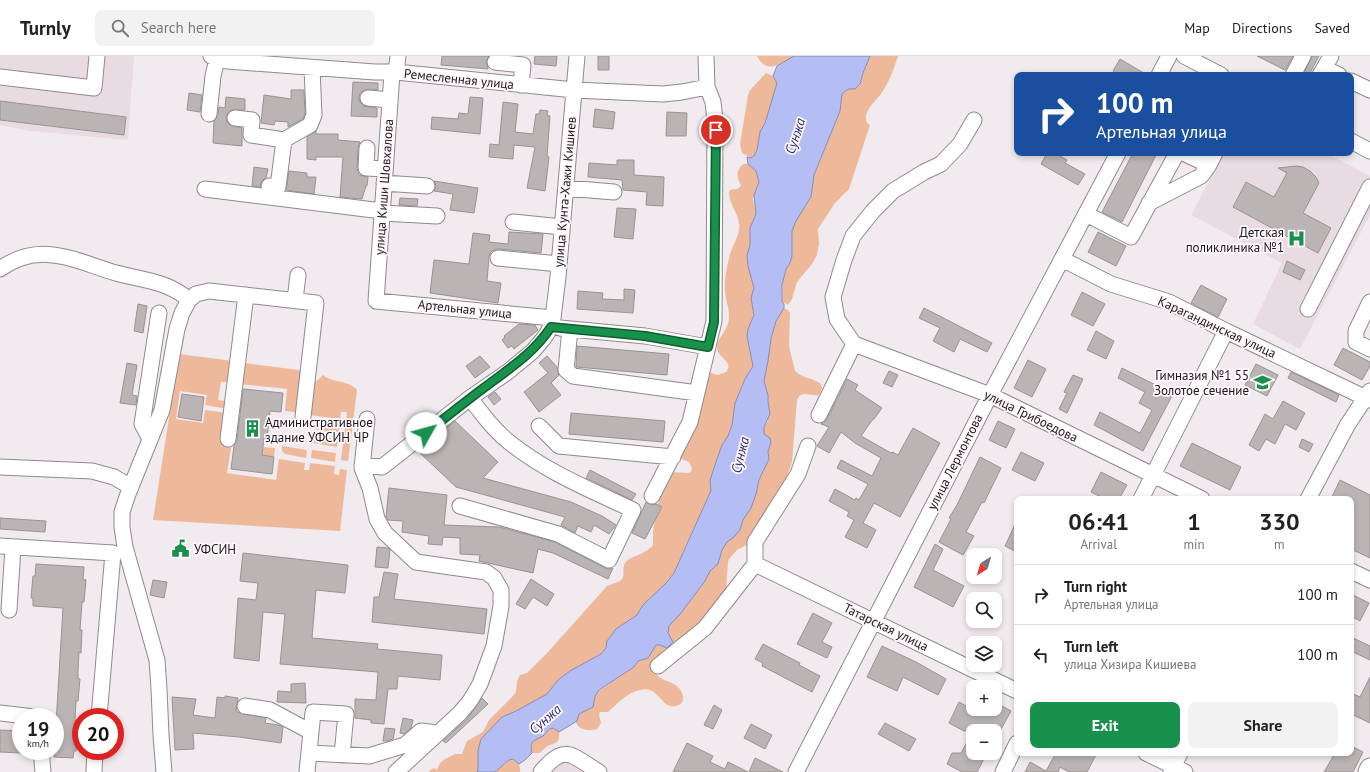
<!DOCTYPE html>
<meta charset="utf-8">
<style>
body{margin:0;font-family:"PT Sans",sans-serif;background:#f2f2f2;color:#222;height:100vh;display:flex;flex-direction:column;font-size:15px;white-space:nowrap}
*{box-sizing:border-box;margin:0}
p{font-size:13px;color:#767676}
.icon{flex:none;width:22px;height:22px;fill:none;stroke:currentColor;stroke-width:2;stroke-linecap:round;stroke-linejoin:round}
.map{position:relative;flex:1;overflow:hidden}
.drawer{position:absolute;left:1014px;top:440px;width:340px;height:260px;display:flex;flex-direction:column;background:#fff;border-radius:8px;box-shadow:0 2px 6px #0003}
.drawer>*{flex:none}
.guide{position:absolute;left:1014px;top:16px;width:340px;height:84px;border-radius:8px;box-shadow:0 2px 6px #0003;background:#1a4fa0;color:#fff;overflow:hidden}
.needle{width:26px;rotate:217deg}
.fabs{position:absolute;left:966px;top:492px;display:grid;gap:8px}
.fabs a{display:grid;place-items:center;width:36px;height:36px;border-radius:8px;background:#fff;box-shadow:0 2px 6px #0003;font-size:20px}
.speed{position:absolute;left:12px;top:652px;display:flex;gap:8px;font-size:20px;font-weight:700;text-align:center}
.speed>*{display:grid;place-content:center;width:52px;height:52px;border-radius:50%;background:#fff;box-shadow:0 2px 6px #0003;line-height:1}
.speed small{font-size:10px;font-weight:400}
.speed .limit{border:6px solid #d22;background:#fff;color:#111}
.pin{position:absolute;display:grid;place-items:center;width:34px;height:34px;color:#fff;margin:-17px;border:2px solid #fff;border-radius:50%;box-shadow:0 1px 4px #0007}
.me{position:absolute;width:44px;margin:-22px;rotate:52deg;stroke-linejoin:round;filter:drop-shadow(0 0 3px #0008)}
.turn{display:flex;align-items:center;gap:14px;height:84px;padding:0 16px;font-size:18px}
.turn .icon{width:52px;height:52px;stroke-width:2.5}
.turn b{display:block;font-size:28px;line-height:34px}
.eta{display:flex;justify-content:space-evenly;align-items:center;height:68px;text-align:center}
.eta b{font-size:24px;font-weight:800;line-height:28px}
.action{display:flex;gap:8px;margin-top:auto;padding:8px 16px}
.action a{flex:1;height:46px;border-radius:8px;background:#18914c;color:#fff;font-size:16px;font-weight:800;line-height:46px;text-align:center}
.action a+a{background:#f2f2f2;color:#222}
ul{padding:0;list-style:none}
li{display:flex;align-items:center;gap:12px;height:60px;padding:0 16px;border-top:1px solid #e0e0e0}
li div{flex:1}
li b{display:block;font-size:15px}
li em{font-style:normal}
header{display:flex;align-items:center;gap:24px;box-sizing:border-box;height:56px;padding:0 20px;background:#fff;border-bottom:1px solid #e0e0e0}
header strong{font-size:19px}
nav{display:flex;gap:22px;margin-inline-start:auto;font-size:14px}
.search{width:280px;height:36px;background:#f2f2f2;display:flex;align-items:center;gap:10px;box-sizing:border-box;padding:0 14px;border-radius:8px;color:#767676;font-size:15px}
.map>svg:first-child{display:block}
</style>
<header>
<strong>Turnly</strong>
<div class="search"><svg class="icon" aria-label="search" viewBox="0 0 24 24"><circle cx="10" cy="10" r="6"/><path d="M15 15l6 6"/></svg>Search here</div>
<nav><a>Map</a><a>Directions</a><a>Saved</a></nav>
</header>
<div class="map">
<svg width="1370" height="716" viewBox="0 0 1370 716">
<rect width="100%" height="100%" fill="#f1eaee"/>
<path fill="#e9dbe2" d="M0,0H134L128,84L30,75L0,69Z
M1224,97H1326L1370,120V159L1300,293L1253,268L1282,207L1191,159Z
M566,703L586,716H547Z"/>
<path fill="#eeb99b" d="M757,0H794C780,8 767,19 757,0Z
M870,0H898C894,12 890,24 883,35C877,45 862,54 867,67L870,69L849,133L835,147L818,173L819,188L817,199L812,208L797,226L792,243L788,249L782,245L783,225L786,213L790,207L792,175L796,165L811,141L814,119L840,55L842,38L848,33H855L860,29L863,17Z
M766,17L773,20L777,27L765,67L760,76L757,94L754,100L751,102L742,97L740,88L748,39L750,34Z
M744,108H748L756,115L759,126L753,143L756,158L750,172V189L747,199L748,210L754,232L751,242L754,259L748,273L747,280L753,310L745,323L735,347L732,369L728,380L722,389L718,400L710,428L711,435L674,517L667,526L637,559L616,573L607,585L606,592L601,598L570,615L558,624L547,638L516,655L502,661L481,683L478,695V713L477,716H429L430,714L434,712L437,714L440,707L445,703L455,698H462L467,685L483,676L489,664L512,641L516,636L517,625L520,619L527,617L548,596L607,530L620,525L623,522C624,518 623,513 624,509C628,499 645,500 653,489V475L659,444L670,416L688,417L691,416L692,412L689,406L679,402L684,392L687,389L690,379L695,374L693,370L707,317H711L718,319L726,316C735,305 717,303 717,291C718,280 730,272 729,260C729,251 725,242 725,233C724,223 727,212 729,202C731,192 738,183 739,173C741,159 728,149 729,135L732,133C737,134 739,133 741,129C736,121 736,113 744,108Z
M784,252L788,254L790,257L789,290L795,315C802,322 813,322 821,328L822,332L819,339C810,341 802,333 797,344L792,406L779,442L750,487L737,494L729,503L728,506L726,534L699,569L675,589L669,580L667,573L669,570L681,557L705,525L710,515L720,504V497L727,486L733,482L741,470L743,464L751,452L756,438L759,424L769,403L768,396L771,386L764,378V371L768,365V339L764,325L771,283L776,265Z
M179,298L233,305L228,326H221L218,344L226,345L228,353L205,349L207,339L180,335L176,363L203,367L205,354L227,357L232,386L227,417L276,424L279,403L305,407L304,414H309L310,407L335,410L334,418L339,419L340,413L347,414L340,475L153,464Z
M244,307L306,315L301,357L285,355L287,333L241,328Z
M323,319C334,328 347,323 357,334L348,405L341,404L347,356H341L340,363L309,359L313,328Z
M290,362L311,365L310,372L285,369L286,364Z
M316,365L340,368L338,377L314,373Z
M315,380L338,383L337,391L313,387Z
M282,390L307,394L306,402L285,398L282,395Z
M263,391L275,392L274,401L262,399Z
M312,394L336,397L335,406L311,402Z
M656,589H659L667,592L668,596L657,609L656,618C661,625 673,625 679,632C681,634 682,637 683,640C685,650 672,653 666,648C661,644 658,638 652,635C649,633 644,633 640,634C628,636 617,648 608,656H600L599,659L601,667L597,673C586,677 569,670 579,658C583,653 589,653 592,649C595,645 594,641 596,637L634,611L638,605L650,599L652,593Z
M549,672H553L559,676C560,690 554,686 546,691C544,693 541,696 539,697H532C529,684 534,686 542,680C545,678 547,675 549,672Z
M511,703C517,704 521,709 520,716H495Z"/>
<path fill="#b4bef5" stroke="#868cb3" d="M794,0H870L863,17L860,28L855,33H848L842,38L840,55L814,119L811,141L796,165L792,175V200L790,207L786,213L782,229V245L784,248V252L776,265L771,283L768,305L764,325L768,339V346L770,358L764,371V378L770,382L771,386L768,396L769,403L759,424L756,438L751,452L743,464L740,474L733,482L727,486L722,494L718,508L710,515L705,525L681,557L669,570L668,577L673,586L667,592L660,589H656L648,602L638,605L634,611L599,634L595,640L593,651L579,658L577,665L559,676L553,672C547,673 547,677 543,680C534,685 529,684 532,697L525,704L519,708L513,703L509,704L495,716H477L478,713V695L481,683L502,661L516,655L547,638L558,624L570,615L601,598L606,592L607,585L616,573L637,559L643,549L667,526L674,517L709,439L711,435L710,424L718,400L722,389L728,380L732,369L735,347L745,323L753,310L747,280L748,273L754,259L751,242L754,232L748,210L747,199L750,189V172L756,158L754,139L759,126L756,115L748,108L747,101L751,102L754,100L757,94L760,76L765,67L777,27L773,20L777,10Z"/>
<path fill="#bbb4b4" stroke="#9a9393" d="M442,0H489L486,5L488,13L441,9Z
M535,0H557L556,10L534,8Z
M598,0H609V14H598Z
M1257,0H1293L1285,14Z
M1312,0H1319L1309,19H1303Z
M1120,3L1147,19H1119L1113,15Z
M353,26L378,27V34H365L360,37L359,42L360,46L363,50L377,52V61L351,60Z
M291,34H304L305,57L303,63L288,71V66L275,65L274,69L261,67L264,39L291,43Z
M189,37L202,39L200,56L187,54Z
M226,41L245,43V54H232L228,57L226,61L227,66L230,69L242,72V90L213,87L214,65L218,59L219,51L225,52Z
M470,41L483,42L480,78L431,73L432,61L458,63L459,57L468,58Z
M0,45L126,61L124,79L0,64Z
M503,46L518,48L515,76L533,78L536,58H539L540,54L548,55L547,59L550,60L547,100L549,101L545,135L527,132L535,91L514,89L513,103L489,101L490,88L499,89Z
M595,53L615,56L613,73L593,71Z
M667,56L687,57L686,80H666Z
M316,75V78H338V84L360,86L358,92L357,112L359,119L368,121L367,130H366L362,143L340,141L343,101H316V104L307,103V81Z
M1047,97H1055L1067,104L1065,107L1085,118L1078,129L1041,108Z
M1133,97H1157L1122,166L1102,156Z
M617,104H634V119L664,121L663,150L646,149L647,136L623,134L622,124L588,121L589,107L617,109Z
M1296,110L1303,111L1310,115L1316,121L1319,127L1303,157L1331,172L1318,197L1233,151L1246,126L1274,141L1287,117L1278,112Z
M254,111L268,113L266,122L262,125L260,131L252,130Z
M289,115L307,117V121H316L314,138L286,134Z
M434,125L478,132L474,157L450,154L453,138L434,135L436,130Z
M400,142L418,143L417,150L399,149Z
M617,152L636,153L633,183L614,181Z
M509,176L543,178L541,197L499,193L491,195L489,201L487,225L501,227L498,247L430,237L434,204L469,208L473,177L490,179L489,186L508,188Z
M1098,176L1126,190L1116,210L1088,196Z
M1287,205L1305,214L1300,224L1283,216Z
M1201,229L1227,243L1218,261L1191,247Z
M624,233L635,234L633,257L577,253L578,235L603,237L602,243L624,244Z
M1082,236L1105,248L1093,270L1071,259Z
M138,248L147,250L143,277L134,275Z
M924,252L992,287L987,296L960,283L954,296L933,285L940,272L919,262Z
M519,268L535,269L538,274L514,293L512,290L508,292L502,284L505,281L504,280Z
M1096,275L1114,285L1106,303L1087,294Z
M577,290L669,298L667,319L576,311Z
M1343,292L1370,306V310L1362,324L1334,309Z
M480,300L490,311L475,322L466,310Z
M547,300L557,311L559,319L551,327L561,339L539,356L524,336L548,317L539,307Z
M1028,304L1046,313L1032,341L1014,332Z
M127,307L137,309L132,339L137,340L136,349L120,347Z
M1256,308L1278,319L1267,340L1245,329Z
M1122,312L1173,338L1143,395L1094,369L1100,356L1140,377L1152,354L1139,347L1145,336L1118,322Z
M889,315L898,319L892,331L883,327Z
M1291,316L1339,339L1336,346L1288,322Z
M1073,319L1083,323L1067,357L1059,353L1067,337L1064,336Z
M847,323L858,329L855,334L882,352L874,363H873L861,380L891,397L892,396L898,399L913,372L940,387L900,461L874,447L863,467L876,474L867,492L845,481L854,464L847,460L849,456L829,445L835,433L855,444L856,442L859,444L868,428L837,412L841,404L872,420L881,402L855,387L841,376L829,397L817,390L829,371L821,368L827,363Z
M243,333L283,337L281,356L270,355L267,383L264,382L262,399L274,401L272,418L231,413L234,390L237,384Z
M495,336L501,343L494,349L488,341Z
M182,338L204,341L201,365L178,361Z
M1283,345L1305,357L1296,374L1285,368L1275,388L1266,383L1259,395L1249,389L1265,358L1273,363Z
M571,357L665,365L663,386L569,378Z
M455,365L498,406L483,422L571,446L602,460L616,469L609,478L594,469L591,476L578,470L575,477L561,469L565,461L456,431L420,397L438,379Z
M998,365L1015,373L1006,392L989,384Z
M1302,383L1313,388L1309,396L1299,391Z
M1192,387L1241,411L1230,434L1180,410Z
M1021,396L1044,407L1035,425L1012,414Z
M980,401L1001,412L984,447L982,446L966,476L974,480L963,499L939,486L951,463L949,462L957,449Z
M590,414L636,438L632,444L586,422Z
M1101,416L1127,429L1119,443H1105L1091,436Z
M1340,424L1370,439V502L1351,493V443H1331Z
M389,432L447,439L444,469L499,471L507,473L555,486L605,512L609,513L613,512L608,523L553,497L538,493L533,517L479,505L480,499L460,498V482L443,481L442,489L428,488L429,480L402,476L403,465L388,464L386,460Z
M646,446L652,449L656,448L662,451L645,483L632,477Z
M0,462L46,465L45,476L0,473Z
M1017,464V496L1005,490Z
M935,488L943,493L933,514L964,530L953,551L914,531Z
M377,491L388,492L390,494L388,512L375,511Z
M243,497L348,509L345,537L316,534L312,582L378,588L377,593L442,599L440,624L398,620L397,633H388L384,668L371,667V664L355,662V643L376,644L378,616L280,608L285,558L263,556L259,605L234,602L238,542L256,544L258,527L240,525Z
M36,508L84,511L83,523L86,524L84,546H82L80,574H82L81,597L79,596L78,614V622L80,623L78,645H76L75,664V673H77V681L76,695H74L73,702L54,701L63,552L33,550V542H31L33,520H35Z
M384,516L398,518L394,543L487,553L484,578L372,566L374,541H379Z
M531,523L554,538L547,550L533,541L525,553L516,548Z
M153,524L167,526L164,542L150,539Z
M1351,538L1369,547L1360,565L1351,560Z
M813,557L832,567L822,586L832,591L827,602L797,588Z
M1351,581L1370,590V604L1351,595Z
M763,588L800,607L799,609L820,620L812,636L762,610L763,607L755,603Z
M882,590L916,606L946,623L938,639L903,621L897,635L867,621Z
M1370,621V667L1351,658V637L1360,641Z
M305,627L306,647L277,646L278,635L291,636V628Z
M225,640L238,642L236,655L240,657L266,662L265,667L278,669L283,671L281,687L239,681L193,677L194,693L175,694L172,641L196,643L193,659L215,662L217,641L225,642Z
M482,642L488,648L446,687L443,685L467,663Z
M959,646L982,659L985,653H995V646L1011,655L1000,675H964L949,667Z
M714,649L722,654L713,673L704,669Z
M403,662L413,664L411,672L404,678L400,677Z
M885,667L916,683L909,695L878,678Z
M751,668L772,679L765,693L744,682Z
M385,672L395,673L393,683L387,685H383Z
M0,674L21,675V697L0,696Z
M973,675V697H987L977,716H962L947,708L952,697H961Z
M687,687L713,700L710,706L725,713L728,706L748,716H673Z
M1351,690L1363,696L1353,716H1324L1335,697H1351Z
M1056,697H1097L1087,716H1069L1060,711L1058,716H1025L1030,706L1046,715Z
M755,702L783,716H749Z"/>
<g fill="none" stroke-linecap="round" stroke-linejoin="round">
<defs>
<path id="minor" d="M211,0L217,3L227,5L375,16H396L574,34L663,38L682,36L707,31
M1184,0L1221,19
M495,6L523,9L521,29
M1324,12L1339,19
M396,16L398,0
M392,17L376,245L553,262
M1159,19L1169,0
M1293,19L1303,0
M1320,19L1331,0
M0,21L94,32L97,0
M1351,25L1370,34
M368,42L390,44
M209,58L213,20L217,3
M235,62L252,64L251,79L284,84L310,69L314,59L312,12
M1351,85L1370,95
M367,92L366,112L385,113
M1183,97L1209,109L1215,97
M384,127L427,130
M269,130L278,131L284,84
M566,132L614,136
M205,133L382,155
M1149,147L1201,120L1209,109
M382,157L437,160
M1086,158L1131,181L1177,97
M513,166L562,171
M498,202L559,208
M1062,203L1111,228L1169,246L1226,275L1370,344
M0,213C41,184 75,205 116,217C142,224 168,225 189,244
M295,244L298,219
M1370,246L1356,275V286L1370,293
M1308,253L1370,131
M560,272L645,280L708,291
M570,273L566,314L573,320L697,337
M854,288L990,339L1202,443
M854,288L837,263L833,241L844,204L853,180L873,155L893,135L924,116L941,108L960,88L974,64
M819,359L854,288
M367,363L362,412L370,432L377,463L385,477L416,506L486,516L494,522L501,534V550L494,590L480,628L470,645L460,657L396,716
M539,370L559,390L673,401
M150,383L142,368L159,257
M228,383L246,239
M362,409L382,411L470,342L509,315L533,295L544,282L551,271L553,262L558,221L577,0
M0,411L92,415L114,421L131,431
M652,440L690,366L714,265L715,65L713,46L707,31L706,0
M1141,443L1226,275
M1308,443L1348,368L1370,335
M460,450L558,478L609,504L633,454C591,434 546,416 509,386C494,374 482,358 470,342
M0,490L113,497L99,661
M755,508L1017,635
M1351,515L1370,524
M9,554L13,491
M658,610L705,572L755,508V486L798,418L808,390
M245,650L270,654L311,676
M0,657L34,661
M42,695V706L43,716
M309,697L369,700L405,689L421,675L437,677
M1146,697L1185,716
M94,716L95,695
M164,716L161,679L159,633L157,604L125,491L122,471V456L128,438L162,354L177,273L182,257L189,244L196,238L209,235L316,247L303,361
M307,716L313,656L346,658L342,699
M541,716C565,686 572,700 599,716
M796,716L990,339L1118,97
M1003,716L1017,687
M1171,716L1180,697"/>
<path id="major" d="M1368,716L1370,712"/>
</defs>
<use href="#minor" stroke="#90898d" stroke-width="17"/>
<use href="#major" stroke="#90898d" stroke-width="21"/>
<use href="#minor" stroke="#fff" stroke-width="15"/>
<use href="#major" stroke="#fff" stroke-width="19"/>
</g>
<g fill="none" stroke-linecap="round" stroke-linejoin="round">
<defs>
<path id="route" d="M426,377C446,361 465,346 485,331C510,312 533,298 551,271L645,280L708,291L714,266L716,74"/>
</defs>
<use href="#route" stroke="#105e31" stroke-width="10"/>
<use href="#route" stroke="#18914c" stroke-width="7"/>
</g>
<defs>
<symbol id="hospital-bare" viewBox="-9 -9 18 18"><path d="M-5-5h3v3.5h4V-5h3V5h-3V1.5h-4V5h-3Z" fill="#18914c" stroke="#fef7fb" stroke-width="2.5" paint-order="stroke"/></symbol>
<symbol id="school-bare" viewBox="-9 -9 18 18"><path d="M0-5L7-2L0 1L-7-2ZM-4 1L0 2.5L4 1V4Q0 6-4 4Z" fill="#18914c" stroke="#fef7fb" stroke-width="2.5" paint-order="stroke"/></symbol>
<symbol id="building-bare" viewBox="-9 -9 18 18"><path d="M-4-6H4V6H1V3H-1V6H-4ZM-2.5-4.3h1.7v1.8h-1.7ZM.8-4.3h1.7v1.8H.8ZM-2.5-1h1.7V.8h-1.7ZM.8-1h1.7V.8H.8Z" fill="#18914c" stroke="#fef7fb" stroke-width="2.5" paint-order="stroke"/></symbol>
<symbol id="civic-bare" viewBox="-9 -9 18 18"><path d="M-.6-6.5H3V-4.5H.6V-3L4-1V1h2V6H-6V1h2V-1L-.6-3ZM-1.2 2.5V6h2.4V2.5Z" fill="#18914c" stroke="#fef7fb" stroke-width="2.5" paint-order="stroke"/></symbol>
</defs>
<g fill-rule="evenodd">
<use href="#hospital-bare" x="1284" y="170" width="25" height="25"/>
<use href="#school-bare" x="1250" y="314" width="25" height="25"/>
<use href="#building-bare" x="240" y="360" width="25" height="25"/>
<use href="#civic-bare" x="168" y="480" width="25" height="25"/>
</g>
<g text-anchor="middle" dominant-baseline="central" stroke-width="3.5" stroke-linejoin="round" paint-order="stroke">
<g font-size="13" fill="#1b191a" stroke="#fef7fb">
<text transform="translate(459 23) rotate(6)">Ремесленная улица</text>
<text transform="translate(384 131) rotate(-86)">улица Киши Шовхалова</text>
<text transform="translate(565 136) rotate(-85)">улица Кунта-Хажи Кишиев</text>
<text transform="translate(465 253) rotate(6)">Артельная улица</text>
<text transform="translate(1217 271) rotate(25)">Карагандинская улица</text>
<text transform="translate(1031 360) rotate(26)">улица Грибоедова</text>
<text transform="translate(955 406) rotate(-63)">улица Лермонтова</text>
<text transform="translate(886 571) rotate(26)">Татарская улица</text>
</g>
<g font-size="13" fill="#1b191a" stroke="#fef7fb" text-anchor="end">
<text x="1284" y="176">Детская<tspan x="1284" dy="15">поликлиника №1</tspan></text>
<text x="1249" y="319">Гимназия №1 55<tspan x="1249" dy="15">Золотое сечение</tspan></text>
<text x="265" y="366" text-anchor="start">Административное<tspan x="265" dy="15">здание УФСИН ЧР</tspan></text>
<text x="194" y="493" text-anchor="start">УФСИН</text>
</g>
<g font-size="14" font-style="italic" fill="#2f3374" stroke="#fef7fb">
<text transform="translate(795 80) rotate(-72)">Сунжа</text>
<text transform="translate(740 399) rotate(-76)">Сунжа</text>
<text transform="translate(545 663) rotate(-41)">Сунжа</text>
</g>
</g>
</svg>
<div class="fabs">
<a><svg class="needle" viewBox="-14 -14 28 28"><path d="M0-13l5 13h-10z" fill="#e53935"/><path d="M0 13l5-13h-10z" fill="#767676"/></svg></a>
<a><svg class="icon" aria-label="search" viewBox="0 0 24 24"><circle cx="10" cy="10" r="6"/><path d="M15 15l6 6"/></svg></a>
<a><svg class="icon" aria-label="layers" viewBox="0 0 24 24"><path d="M12 4l9 5-9 5-9-5zM3 14l9 5 9-5"/></svg></a>
<a>+</a>
<a>−</a>
</div>
<div class="speed"><div>19<small>km/h</small></div><div class="limit">20</div></div>
<div class="pin" style="left:716px;top:74px;background:#d93025"><svg class="icon" aria-label="arrive" viewBox="0 0 24 24"><path d="M6 21V4h12l-3 4 3 4H6"/></svg></div>
<svg class="me" style="left:426px;top:377px" viewBox="-20 -20 40 40"><circle r="19" fill="#fff"/><path d="M0-13L10 11 0 6-10 11z" fill="#18914c"/></svg>
<div class="guide">
<div class="turn"><svg class="icon" aria-label="right" viewBox="0 0 24 24"><path d="M7 20v-9h11M14 6l5 5-5 5"/></svg><div><b>100 m</b>Артельная улица</div></div>
</div>
<section class="drawer">
<div class="eta">
<div><b>06:41</b><p>Arrival</p></div>
<div><b>1</b><p>min</p></div>
<div><b>330</b><p>m</p></div>
</div>
<ul>
<li><svg class="icon" aria-label="right" viewBox="0 0 24 24"><path d="M7 20v-9h11M14 6l5 5-5 5"/></svg><div><b>Turn right</b><p>Артельная улица</p></div><em>100 m</em></li>
<li><svg class="icon" aria-label="left" viewBox="0 0 24 24"><path d="M17 20v-9H6M10 6l-5 5 5 5"/></svg><div><b>Turn left</b><p>улица Хизира Кишиева</p></div><em>100 m</em></li>
</ul>
<div class="action"><a>Exit</a><a>Share</a></div>
</section>
</div>
